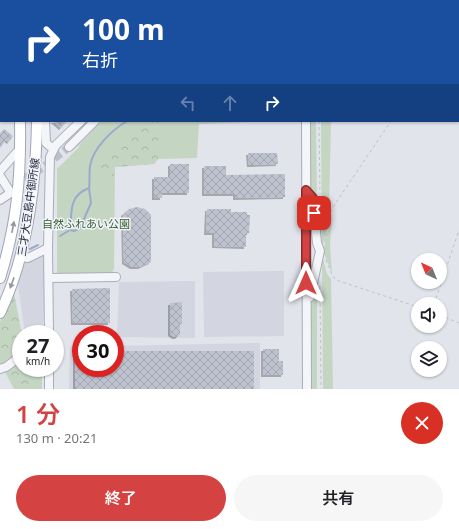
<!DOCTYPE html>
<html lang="ja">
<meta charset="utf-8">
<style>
body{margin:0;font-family:"Noto Sans","Noto Sans JP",sans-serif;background:#f6f6f6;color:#202124;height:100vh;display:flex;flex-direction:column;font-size:15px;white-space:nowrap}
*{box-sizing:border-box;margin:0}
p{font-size:13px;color:#757577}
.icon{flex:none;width:22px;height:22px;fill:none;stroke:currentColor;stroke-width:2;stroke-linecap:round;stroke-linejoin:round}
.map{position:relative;height:389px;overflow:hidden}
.panel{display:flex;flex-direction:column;background:#fff;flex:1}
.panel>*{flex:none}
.top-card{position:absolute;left:0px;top:0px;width:459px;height:122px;box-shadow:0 1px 3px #0004;background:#1a4fa0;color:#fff;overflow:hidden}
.needle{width:26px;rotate:317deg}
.tools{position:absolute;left:411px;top:253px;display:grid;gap:8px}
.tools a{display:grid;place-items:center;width:36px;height:36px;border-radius:50%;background:#fff;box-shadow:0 1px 3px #0004;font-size:20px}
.speed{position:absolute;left:12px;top:325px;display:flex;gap:8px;font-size:20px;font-weight:700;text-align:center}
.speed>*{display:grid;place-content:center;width:52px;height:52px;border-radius:50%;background:#fff;box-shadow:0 1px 3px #0004;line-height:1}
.speed small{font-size:10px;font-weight:400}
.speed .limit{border:6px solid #d22;background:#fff;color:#111}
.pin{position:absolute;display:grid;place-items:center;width:34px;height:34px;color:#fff;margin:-17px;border-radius:8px;box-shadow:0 2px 6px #0006}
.me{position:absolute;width:44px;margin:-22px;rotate:0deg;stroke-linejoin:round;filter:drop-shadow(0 0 3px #0008)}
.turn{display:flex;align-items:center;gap:14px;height:84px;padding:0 16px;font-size:18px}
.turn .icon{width:52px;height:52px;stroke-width:2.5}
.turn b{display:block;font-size:28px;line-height:34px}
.lanes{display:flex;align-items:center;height:38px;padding:0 16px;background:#0003;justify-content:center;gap:20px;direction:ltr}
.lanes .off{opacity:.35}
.round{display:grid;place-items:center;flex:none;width:42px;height:42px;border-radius:21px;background:#f6f6f6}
.overview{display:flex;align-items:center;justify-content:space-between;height:68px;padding:0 16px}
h1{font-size:24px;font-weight:600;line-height:30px;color:#d44342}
.button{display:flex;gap:8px;margin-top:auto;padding:8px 16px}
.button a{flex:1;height:46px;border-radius:24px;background:#d44342;color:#fff;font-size:16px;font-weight:600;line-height:46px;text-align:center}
.button a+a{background:#f6f6f6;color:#202124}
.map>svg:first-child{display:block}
</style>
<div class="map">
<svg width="459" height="389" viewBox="0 0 459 389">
<defs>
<pattern id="forest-crowns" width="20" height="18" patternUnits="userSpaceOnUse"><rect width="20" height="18" fill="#c4d5c2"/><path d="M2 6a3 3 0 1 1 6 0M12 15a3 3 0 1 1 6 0" fill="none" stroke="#a8b7a8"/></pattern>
<pattern id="building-cross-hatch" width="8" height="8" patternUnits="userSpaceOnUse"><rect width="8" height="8" fill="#bec2ce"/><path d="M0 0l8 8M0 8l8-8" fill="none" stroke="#a3a7b2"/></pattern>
<filter id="shadow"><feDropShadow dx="-2" dy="2" stdDeviation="0" flood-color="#0004"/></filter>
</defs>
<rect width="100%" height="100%" fill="#e1e4eb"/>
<path fill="#d3d6e0" d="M45,253L43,330L25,334L18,285L24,261Z
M284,271V336L204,337L203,272Z
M195,281V338L117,337L119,282Z
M260,343V389H69L70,347H81V368H115V346Z"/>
<path fill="#c4d5c2" d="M105,121H278L199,124L197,158L158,159L154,164L115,167L114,269L112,273L57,274V169Z
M308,121H316L317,207L313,192L309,186Z
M321,121H331L329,210L326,237L322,246Z
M332,213L330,246L332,273L323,251Z
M322,255L327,274L331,279L333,389H323Z
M317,275V389H309L310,311Z"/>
<path fill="url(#forest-crowns)" d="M102,121H112L88,142L77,147Z
M150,121H161L158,123V159L154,164L115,167L114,177L95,168C108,147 129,134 150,121Z
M14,293L22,334L21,351L3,366H0V322Z
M21,360V368H42V389H14L5,372Z"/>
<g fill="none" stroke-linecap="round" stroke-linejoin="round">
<path stroke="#9babcc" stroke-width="2" d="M70,230L74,231L80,228L91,203L89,188
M60,236L70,230C72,213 68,196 89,188C90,181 89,173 90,166C93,148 112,130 127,121
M30,249L38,245"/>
</g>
<path fill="url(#building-cross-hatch)" filter="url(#shadow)" d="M53,121H67L61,128Z
M4,129L13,136L9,142L6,140L0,148V134Z
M248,153H277L278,164L249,165Z
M170,164H189V193H162V198H154V177H170Z
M204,166H226V175L285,174V197L235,198V194H204Z
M137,207L145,209L151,215V262L140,267H132L124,262L123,214L129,209Z
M207,209H231V212H247V215H250L249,233H246V247L214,246V233H206Z
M110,288V323H73L72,289Z
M182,302V324H180V334L177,337H174L170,334V303Z
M263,349H279V361H283V375H263Z
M115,351H254V389H75V352H81V368H115Z"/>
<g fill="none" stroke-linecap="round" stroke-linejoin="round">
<path stroke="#bcc0c9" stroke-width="8" stroke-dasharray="8 4" stroke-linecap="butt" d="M4,191L42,168L69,147"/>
<defs>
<path id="minor" d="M266,0L267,1
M58,1L59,0
M118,1L119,0
M215,1L216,0
M274,1L275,0
M0,59L1,61
M0,77L1,76
M45,121L46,143L53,149
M306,121L307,389
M69,147L95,121
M0,171L16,153
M0,176L9,190V194L0,200
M306,190L313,198L317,243L320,251L310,297
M21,257L28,258L48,248
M49,278L116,277
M49,334L48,248L50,157L56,145L81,121
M0,369L6,367L21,356
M49,389V368"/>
<path id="major" d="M9,0L10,1
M50,1L51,0
M0,9L1,13
M0,43L1,44
M0,278C17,223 21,178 20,121
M0,313C28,254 36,186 37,121"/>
</defs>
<use href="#minor" stroke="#aaadb9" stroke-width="10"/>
<use href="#major" stroke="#a0a6b7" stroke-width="12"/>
<path stroke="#bfc1ca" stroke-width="1" stroke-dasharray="3 3" stroke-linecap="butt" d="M318,0V1
M352,1L353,0
M458,51H459
M319,121L320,194
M325,242L331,210L391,121
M326,260L333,277L339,281L418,307
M320,286L321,389
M434,304L459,230
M440,315L459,323"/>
<use href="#minor" stroke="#f4f5f9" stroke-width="8"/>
<use href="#major" stroke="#fff" stroke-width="10"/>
</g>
<defs><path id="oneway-solid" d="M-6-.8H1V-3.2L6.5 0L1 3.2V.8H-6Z"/></defs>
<g fill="#9496a1">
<use href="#oneway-solid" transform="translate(13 227) rotate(-79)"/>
<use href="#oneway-solid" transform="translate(12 283) rotate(110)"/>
</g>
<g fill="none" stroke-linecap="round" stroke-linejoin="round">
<defs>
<path id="route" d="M306,283V190L313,198L314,213"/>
</defs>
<use href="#route" stroke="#8a2c2b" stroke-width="10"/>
<use href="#route" stroke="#d44342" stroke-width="7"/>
<path stroke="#f59e0b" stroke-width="7" d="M306,200V223"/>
</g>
<g text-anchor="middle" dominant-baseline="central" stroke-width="3" stroke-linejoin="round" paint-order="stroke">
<g font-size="11" fill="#292e43" stroke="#f1f3f8">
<text transform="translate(28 207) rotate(-82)">三才大豆島中御所線</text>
</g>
<g font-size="11" fill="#376035" stroke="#f1f3f8">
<text x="86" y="223">自然ふれあい公園</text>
</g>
</g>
</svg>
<div class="tools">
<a><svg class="needle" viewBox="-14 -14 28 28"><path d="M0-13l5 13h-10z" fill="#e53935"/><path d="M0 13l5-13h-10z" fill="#757577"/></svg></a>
<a><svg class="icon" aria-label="sound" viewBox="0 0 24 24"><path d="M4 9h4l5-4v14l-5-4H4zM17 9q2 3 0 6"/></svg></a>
<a><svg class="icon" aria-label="layers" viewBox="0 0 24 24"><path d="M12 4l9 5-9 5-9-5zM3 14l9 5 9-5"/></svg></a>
</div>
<div class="speed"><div>27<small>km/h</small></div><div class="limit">30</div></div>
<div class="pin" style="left:314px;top:213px;background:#d93025"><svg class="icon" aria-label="arrive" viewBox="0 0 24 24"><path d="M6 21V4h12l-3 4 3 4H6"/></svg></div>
<svg class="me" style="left:306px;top:283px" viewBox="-20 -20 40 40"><path d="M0-17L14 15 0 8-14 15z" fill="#d44342" stroke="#fff" stroke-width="4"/></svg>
<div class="top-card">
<div class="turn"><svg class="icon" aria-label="right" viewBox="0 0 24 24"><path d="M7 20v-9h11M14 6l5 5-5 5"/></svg><div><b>100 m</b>右折</div></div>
<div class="lanes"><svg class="icon off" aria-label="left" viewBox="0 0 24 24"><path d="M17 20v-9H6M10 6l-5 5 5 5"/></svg><svg class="icon off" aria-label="ahead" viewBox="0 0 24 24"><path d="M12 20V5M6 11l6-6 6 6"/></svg><svg class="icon" aria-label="right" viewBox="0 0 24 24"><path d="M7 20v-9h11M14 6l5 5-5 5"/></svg></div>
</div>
</div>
<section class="panel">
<div class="overview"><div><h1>1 分</h1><p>130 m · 20:21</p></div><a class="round" style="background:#d93025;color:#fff"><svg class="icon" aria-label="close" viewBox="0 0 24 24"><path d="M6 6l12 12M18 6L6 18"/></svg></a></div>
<div class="button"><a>終了</a><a>共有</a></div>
</section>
